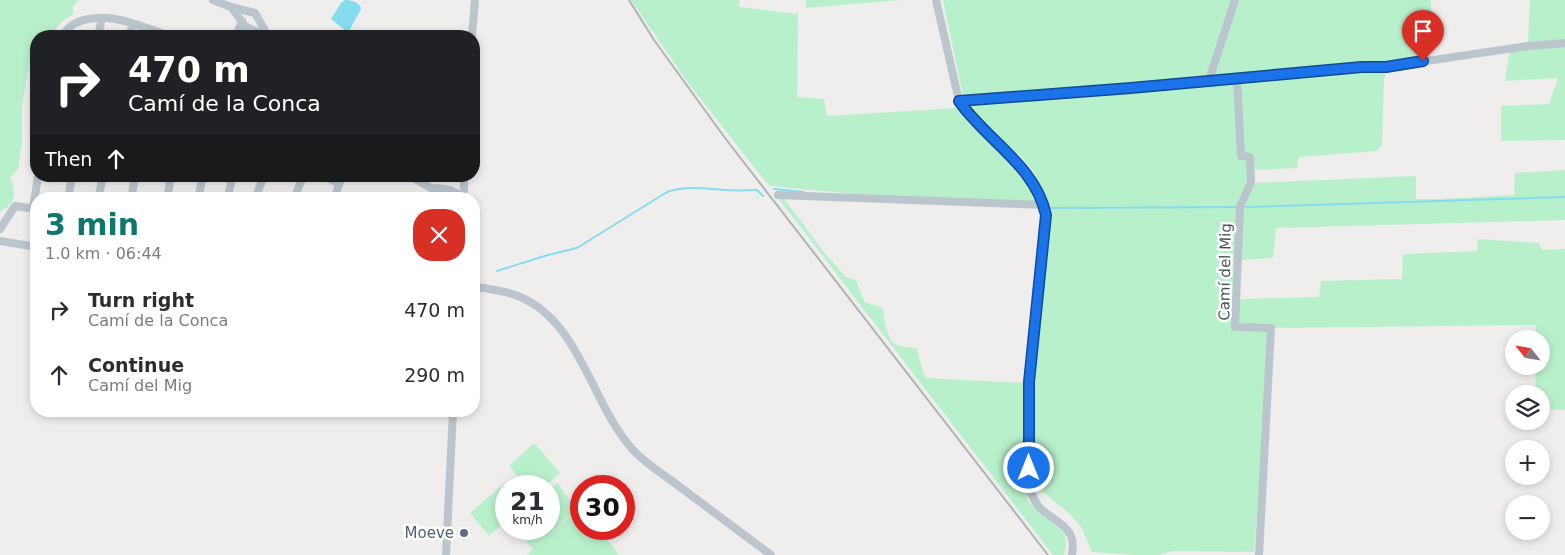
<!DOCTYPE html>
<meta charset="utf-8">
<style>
body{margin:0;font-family:"DejaVu Sans",sans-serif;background:#f7f7f7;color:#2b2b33;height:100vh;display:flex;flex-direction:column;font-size:19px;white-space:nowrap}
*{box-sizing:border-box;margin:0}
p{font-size:16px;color:#7c7c81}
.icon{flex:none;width:28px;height:28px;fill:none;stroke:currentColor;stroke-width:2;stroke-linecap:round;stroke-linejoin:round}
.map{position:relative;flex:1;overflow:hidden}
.panel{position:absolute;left:30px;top:192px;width:450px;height:225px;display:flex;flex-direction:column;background:#fff;border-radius:20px;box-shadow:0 2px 8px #0003}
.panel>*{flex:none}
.guide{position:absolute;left:30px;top:30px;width:450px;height:152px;border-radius:20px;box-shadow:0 2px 8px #0003;background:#202124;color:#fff;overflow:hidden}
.needle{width:32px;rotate:300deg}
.fabs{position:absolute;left:1505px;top:330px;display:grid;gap:10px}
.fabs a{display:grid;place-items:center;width:45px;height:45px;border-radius:50%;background:#fff;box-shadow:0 2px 8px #0003;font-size:25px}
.speed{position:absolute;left:495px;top:475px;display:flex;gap:10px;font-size:25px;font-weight:700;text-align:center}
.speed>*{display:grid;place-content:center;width:65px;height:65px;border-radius:50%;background:#fff;box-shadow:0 2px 8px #0003;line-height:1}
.speed small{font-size:12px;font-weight:400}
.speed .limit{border:8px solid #d22;background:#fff;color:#111}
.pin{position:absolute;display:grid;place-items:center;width:42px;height:42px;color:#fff;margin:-51px -21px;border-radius:50% 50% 50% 0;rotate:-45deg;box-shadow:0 0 5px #0007}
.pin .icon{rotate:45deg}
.me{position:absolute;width:55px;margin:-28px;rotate:0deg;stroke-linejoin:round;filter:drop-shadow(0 0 4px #0008)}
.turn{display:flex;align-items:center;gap:18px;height:105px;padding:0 15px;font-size:22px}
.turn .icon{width:65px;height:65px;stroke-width:2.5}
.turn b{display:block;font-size:35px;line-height:42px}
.then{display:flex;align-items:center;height:48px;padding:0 15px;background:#0003;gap:10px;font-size:19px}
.round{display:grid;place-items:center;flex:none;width:52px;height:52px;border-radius:20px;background:#f7f7f7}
.overview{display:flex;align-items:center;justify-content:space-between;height:85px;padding:0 15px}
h1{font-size:30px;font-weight:800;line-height:38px;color:#0f766e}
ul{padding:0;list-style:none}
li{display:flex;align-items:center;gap:15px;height:65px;padding:0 15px}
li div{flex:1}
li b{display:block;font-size:19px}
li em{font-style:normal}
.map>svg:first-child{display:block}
</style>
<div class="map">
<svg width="1565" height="555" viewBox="0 0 1565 555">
<rect width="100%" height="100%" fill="#f0eded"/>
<path fill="#b9f0cc" d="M0,0H79L73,6V14C69,17 63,20 60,24C51,34 51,36 36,36V50L30,61L22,106V143L18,169L10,178C17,193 16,203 0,212Z
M631,0H740L739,7L798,14L797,97L824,99L827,116L958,108C985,136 1022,167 1038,202L855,194L769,186L689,84Z
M806,0H900L806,8Z
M943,0H1431L1430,57L1429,62L1387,70L1384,79L1382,145L1377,151L1299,157L1297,168L1254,170L1252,183L1416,176V199H1443L1514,195L1515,173L1565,170V220L1276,228L1273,258L1240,260L1236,299L1319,297L1321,281L1402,279L1403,254L1477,251L1478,239L1539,243L1542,250L1565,249V410L1541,409V394H1535L1536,366H1541V339H1536V325L1272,328L1254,552L1174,551L1158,555H1137L1092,552L1081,527L1070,514L1044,493L1041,486L1031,473L1032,382L1037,316L1049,214L1048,203L1032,170L1020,156L979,118L963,96Z
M1530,0H1565V140L1501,141V106L1549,104L1558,78L1505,81L1510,46L1528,42Z
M783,197L824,252L846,277L856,280L859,289L865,302L883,308C884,318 886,340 897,345C903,348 911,346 917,349L923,372L926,378L1025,383V487L1028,501L1065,534L1066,545L1064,555H1053L778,198Z
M534,443L560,473L545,486H526L509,466Z
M505,483L508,486H506V521L489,536L470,513Z
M558,483L576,510L539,544L581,507V529H599L619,555H527L533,549L515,529H549V491Z"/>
<path fill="#84dcef" d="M345,0C351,0 360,2 361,9L349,31H346L331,19L341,3Z"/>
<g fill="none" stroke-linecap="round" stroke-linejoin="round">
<path stroke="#84dcef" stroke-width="2" d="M774,189L804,192
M1244,207L1565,197
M1051,208L1239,207
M497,271L548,255L577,248L667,192C687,185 705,189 725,190C736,191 746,190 757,190L763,196"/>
<path stroke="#bbc5cd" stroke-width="8" d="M213,0L231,7L255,13L268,36
M936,0L959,101C987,141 1035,165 1045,215L1029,381V488C1032,496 1035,503 1041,509C1058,524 1077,527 1072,555
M1235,0L1209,80L1237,79L1241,156L1250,157L1251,182L1240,207L1235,327L1271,328L1259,555
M231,7L245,26L265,36
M64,36C69,18 99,16 115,19C133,22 152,30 170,36
M98,36L102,18
M130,36L132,24
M236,36L242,21
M472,36L475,0
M1237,79L1362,67H1386L1528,46L1565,43
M959,101L1131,88L1209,80
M323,176L339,183
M410,176L431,188L447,199
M431,188C443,189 455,188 462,199
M778,195L1043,205
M68,199L72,176
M98,199L103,176
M131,199L135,176
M167,199L171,176
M198,199L203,176
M227,199L233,176
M255,199L264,176
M294,199L303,176
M334,199L342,176
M459,199L464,190V176
M33,209L38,176
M0,229L15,206L36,209
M0,241L36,247
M474,278L477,287L474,297
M477,287C491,289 505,291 518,296C581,321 591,405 634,451C646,464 663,474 676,484C708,508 739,531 771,555
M446,555L453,411"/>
<path stroke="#afb3b8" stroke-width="2" d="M629,0L654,40L725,138L1048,555"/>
</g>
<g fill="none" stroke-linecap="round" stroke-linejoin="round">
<defs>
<path id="route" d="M1029,468V382L1046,215C1035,165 987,141 959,101L1131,88L1362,67H1386L1423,61"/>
</defs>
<use href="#route" stroke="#114b97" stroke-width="12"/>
<use href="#route" stroke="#1a73e8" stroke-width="9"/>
</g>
<circle fill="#5c6f8a" stroke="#fff" stroke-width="2" cx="464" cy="533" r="5"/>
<g text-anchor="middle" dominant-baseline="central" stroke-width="5" stroke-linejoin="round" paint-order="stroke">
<g font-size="15" fill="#45515b" stroke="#fff">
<text transform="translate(1225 272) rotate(-89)">Camí del Mig</text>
</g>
<g font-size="15" fill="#4e5e75" stroke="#fff" text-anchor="end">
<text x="454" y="533">Moeve</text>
</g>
</g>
</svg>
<div class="fabs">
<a><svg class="needle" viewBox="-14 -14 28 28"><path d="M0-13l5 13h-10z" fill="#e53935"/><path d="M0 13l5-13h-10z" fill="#7c7c81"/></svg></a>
<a><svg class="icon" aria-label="layers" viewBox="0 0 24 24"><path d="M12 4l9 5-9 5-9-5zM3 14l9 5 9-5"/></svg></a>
<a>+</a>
<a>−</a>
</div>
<div class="speed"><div>21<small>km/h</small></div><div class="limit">30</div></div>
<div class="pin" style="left:1423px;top:61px;background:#d93025"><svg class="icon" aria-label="arrive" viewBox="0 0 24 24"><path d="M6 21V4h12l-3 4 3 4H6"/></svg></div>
<svg class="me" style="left:1029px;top:468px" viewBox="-20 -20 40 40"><circle r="17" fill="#1a73e8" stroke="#fff" stroke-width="3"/><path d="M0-11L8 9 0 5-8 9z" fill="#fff"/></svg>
<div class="guide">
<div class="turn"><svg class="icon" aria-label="right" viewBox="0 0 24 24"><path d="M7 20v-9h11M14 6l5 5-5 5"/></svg><div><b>470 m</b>Camí de la Conca</div></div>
<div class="then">Then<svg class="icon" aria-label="ahead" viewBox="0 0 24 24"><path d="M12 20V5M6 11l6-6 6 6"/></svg></div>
</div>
<section class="panel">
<div class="overview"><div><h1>3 min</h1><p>1.0 km · 06:44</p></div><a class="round" style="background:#d93025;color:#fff"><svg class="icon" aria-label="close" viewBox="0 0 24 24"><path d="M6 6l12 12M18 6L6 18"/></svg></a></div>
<ul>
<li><svg class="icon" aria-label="right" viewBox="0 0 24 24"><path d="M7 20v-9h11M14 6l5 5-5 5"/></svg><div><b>Turn right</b><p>Camí de la Conca</p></div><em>470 m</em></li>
<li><svg class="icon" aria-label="ahead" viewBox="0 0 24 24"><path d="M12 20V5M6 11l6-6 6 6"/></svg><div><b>Continue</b><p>Camí del Mig</p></div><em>290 m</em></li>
</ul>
</section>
</div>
